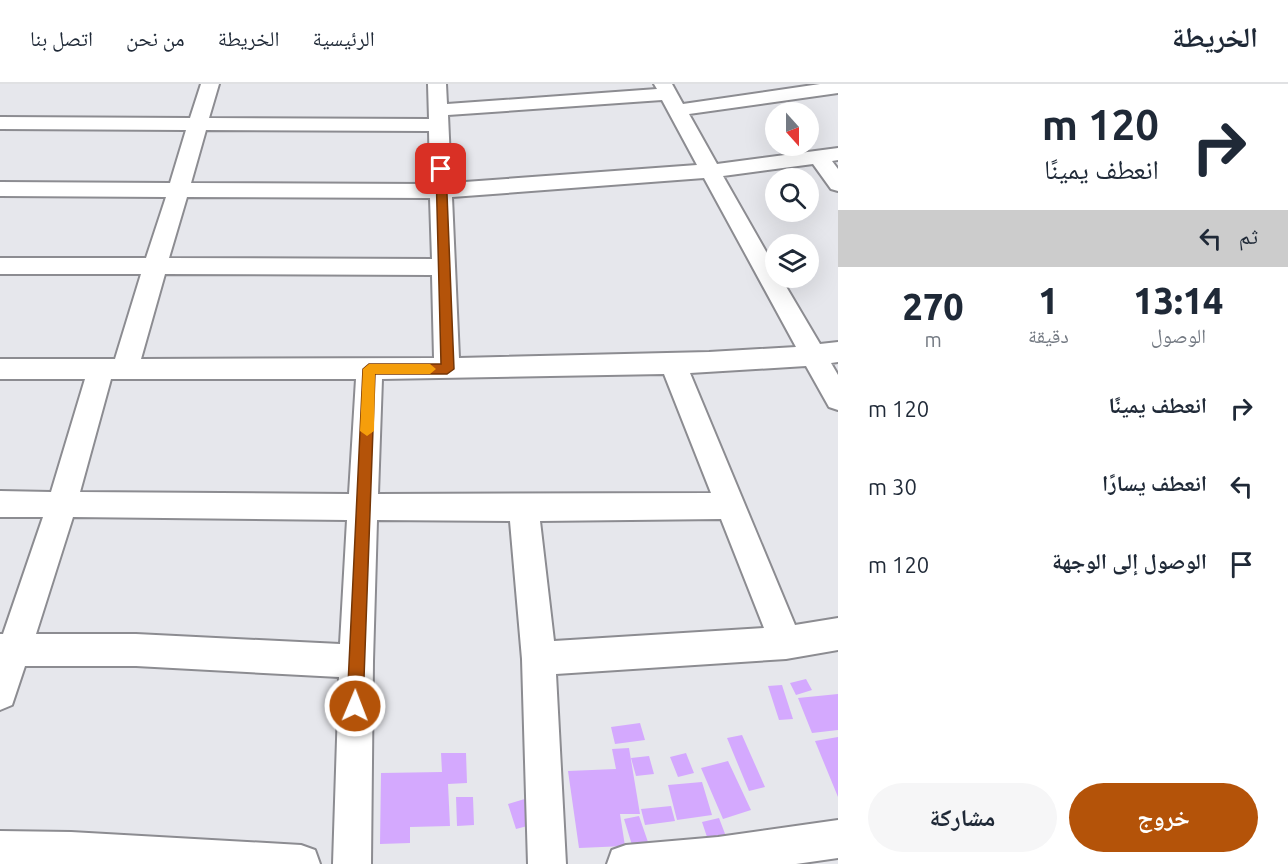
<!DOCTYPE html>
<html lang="ar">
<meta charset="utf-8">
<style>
body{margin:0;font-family:Ubuntu,"Noto Naskh Arabic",sans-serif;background:#f6f6f7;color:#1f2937;direction:rtl;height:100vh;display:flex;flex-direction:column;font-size:22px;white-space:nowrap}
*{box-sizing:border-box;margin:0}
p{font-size:20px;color:#747a83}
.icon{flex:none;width:33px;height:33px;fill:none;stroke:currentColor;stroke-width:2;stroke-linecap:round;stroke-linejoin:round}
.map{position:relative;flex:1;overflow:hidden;direction:ltr}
.sheet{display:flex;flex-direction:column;background:#fff;width:450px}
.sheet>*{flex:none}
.guide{background:#fff;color:#1f2937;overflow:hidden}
.needle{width:39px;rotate:159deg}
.buttons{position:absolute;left:765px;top:18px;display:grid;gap:12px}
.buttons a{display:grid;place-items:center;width:54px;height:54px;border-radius:50%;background:#fff;box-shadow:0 6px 24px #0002;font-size:30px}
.pin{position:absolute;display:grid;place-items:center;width:51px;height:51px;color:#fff;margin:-26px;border-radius:12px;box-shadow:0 3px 9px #0006}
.me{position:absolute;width:66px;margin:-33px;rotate:1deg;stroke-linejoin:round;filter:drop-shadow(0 0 4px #0008)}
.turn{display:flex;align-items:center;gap:21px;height:126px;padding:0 30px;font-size:27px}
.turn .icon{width:78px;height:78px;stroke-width:2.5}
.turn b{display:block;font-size:42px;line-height:51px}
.then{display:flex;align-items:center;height:57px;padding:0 30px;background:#0003;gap:12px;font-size:22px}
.eta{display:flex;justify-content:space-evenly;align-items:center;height:102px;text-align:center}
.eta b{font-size:36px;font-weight:800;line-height:42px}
.action{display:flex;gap:12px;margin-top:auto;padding:12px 30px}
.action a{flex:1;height:69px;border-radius:36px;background:#b45309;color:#fff;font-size:24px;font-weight:800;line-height:69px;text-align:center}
.action a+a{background:#f6f6f7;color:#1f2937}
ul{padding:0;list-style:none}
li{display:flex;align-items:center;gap:18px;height:78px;padding:0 30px}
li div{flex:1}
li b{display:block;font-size:22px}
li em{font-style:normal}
header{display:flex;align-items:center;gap:36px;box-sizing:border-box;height:84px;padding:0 30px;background:#fff;border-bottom:2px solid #e0e1e3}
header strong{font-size:28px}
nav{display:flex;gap:33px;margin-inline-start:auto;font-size:21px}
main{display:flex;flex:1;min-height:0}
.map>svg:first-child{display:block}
</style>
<header>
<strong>الخريطة</strong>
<nav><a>الرئيسية</a><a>الخريطة</a><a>من نحن</a><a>اتصل بنا</a></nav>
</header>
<main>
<section class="sheet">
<div class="guide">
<div class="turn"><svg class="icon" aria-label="right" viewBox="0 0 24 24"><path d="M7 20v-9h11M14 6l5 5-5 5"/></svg><div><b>120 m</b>انعطف يمينًا</div></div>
<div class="then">ثم<svg class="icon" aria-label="left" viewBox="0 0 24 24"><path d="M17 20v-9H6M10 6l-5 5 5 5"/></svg></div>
</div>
<div class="eta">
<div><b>13:14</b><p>الوصول</p></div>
<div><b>1</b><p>دقيقة</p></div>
<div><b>270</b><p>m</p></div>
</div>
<ul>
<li><svg class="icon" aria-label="right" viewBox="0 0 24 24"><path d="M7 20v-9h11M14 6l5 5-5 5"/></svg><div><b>انعطف يمينًا</b></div><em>120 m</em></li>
<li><svg class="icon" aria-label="left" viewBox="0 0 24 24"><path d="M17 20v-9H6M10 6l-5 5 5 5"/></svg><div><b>انعطف يسارًا</b></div><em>30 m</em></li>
<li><svg class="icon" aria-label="arrive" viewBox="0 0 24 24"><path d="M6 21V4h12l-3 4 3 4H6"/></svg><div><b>الوصول إلى الوجهة</b></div><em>120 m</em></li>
</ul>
<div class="action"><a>خروج</a><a>مشاركة</a></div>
</section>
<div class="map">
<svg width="838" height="780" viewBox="0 0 838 780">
<rect width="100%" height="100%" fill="#e6e7ec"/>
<path fill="#d4a9fe" d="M806,595L812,606L796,611L790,599Z
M782,601L793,635L779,636L768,602Z
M838,610V646L812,649L798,614Z
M640,639L645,656L615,660L611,643Z
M742,651L765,703L749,707L727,654Z
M838,653V713L815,657Z
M629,664L640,730H620L625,762L579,764L568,687L616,685L612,665Z
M441,669H466L467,699L448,700L450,742L410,743V759L380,760L381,689L442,688Z
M686,669L694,689L678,693L670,673Z
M649,672L654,690L636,692L631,674Z
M728,677L751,726L723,735L701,684Z
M702,698L712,731L677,736L668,701Z
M456,713H473L474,741L457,742Z
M528,714L535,740L516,745L508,720Z
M671,722L675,737L645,741L641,725Z
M639,732L648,758L632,761L624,735Z
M719,734L727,755L709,759L702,738Z"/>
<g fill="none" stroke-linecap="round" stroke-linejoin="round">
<defs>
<path id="minor" d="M201,0H219L209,34L429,35L428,0H446L447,20L657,5L654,0H672L683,20L820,0H838V9L689,30L717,80L838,64V76L832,77L838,85V107L831,105L813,80L723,92L776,185V194H781L820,260L838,258V278L831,279L838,291V326L829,323L806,282L690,289L795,541L838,534V566L786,575L556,590L566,780H528L522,575L510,437L377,436L373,577L371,780H333L339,593L136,582H25L12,621L0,626V550H3L43,433H0V407L51,408L85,295H0V275H115L141,190H0V174H146L166,113L0,112V98L170,99L186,46L0,45V33L190,34ZM662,16L697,81L451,99L448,31ZM206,46L429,47L430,100L191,99ZM704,94L796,263L709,268L459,274L452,113ZM187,113L430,114L432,175L169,174ZM165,190L432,191L434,274L141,275ZM664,290L711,409L378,410L382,295ZM111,295H356L349,410L80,408ZM73,433L347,436L340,560L136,550H36ZM721,435L764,544L554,557L540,437Z
M838,736V774L796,780H607L612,766L626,761L718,753Z
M0,747L71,748L301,761L315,766L320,780H0Z"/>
</defs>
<use href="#minor" stroke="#8c8c91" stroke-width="4"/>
<use href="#minor" fill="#fff" fill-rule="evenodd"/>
</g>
<path fill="#b45309" stroke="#753606" stroke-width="1.5" d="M441,82L446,85L454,285L447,290H375L363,622L361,628L355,630L349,628L347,622L363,285L369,280H441L436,85Z"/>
<path fill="#f59e0b" d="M369,280H430L436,285L430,290H375L374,347L367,352L360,347L363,285Z"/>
</svg>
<div class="buttons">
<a><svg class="needle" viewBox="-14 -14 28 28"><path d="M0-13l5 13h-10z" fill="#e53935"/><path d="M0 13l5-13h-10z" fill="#747a83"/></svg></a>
<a><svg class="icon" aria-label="search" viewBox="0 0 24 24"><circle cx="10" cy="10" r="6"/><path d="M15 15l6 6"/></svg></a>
<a><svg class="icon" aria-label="layers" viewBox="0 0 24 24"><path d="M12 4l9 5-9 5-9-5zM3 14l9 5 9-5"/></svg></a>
</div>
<div class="pin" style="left:441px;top:85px;background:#d93025"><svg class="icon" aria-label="arrive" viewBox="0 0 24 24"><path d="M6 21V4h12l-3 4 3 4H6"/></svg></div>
<svg class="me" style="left:355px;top:622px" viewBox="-20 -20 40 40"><circle r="17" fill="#b45309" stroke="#fff" stroke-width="3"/><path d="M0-11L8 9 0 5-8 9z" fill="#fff"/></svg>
</div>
</main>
